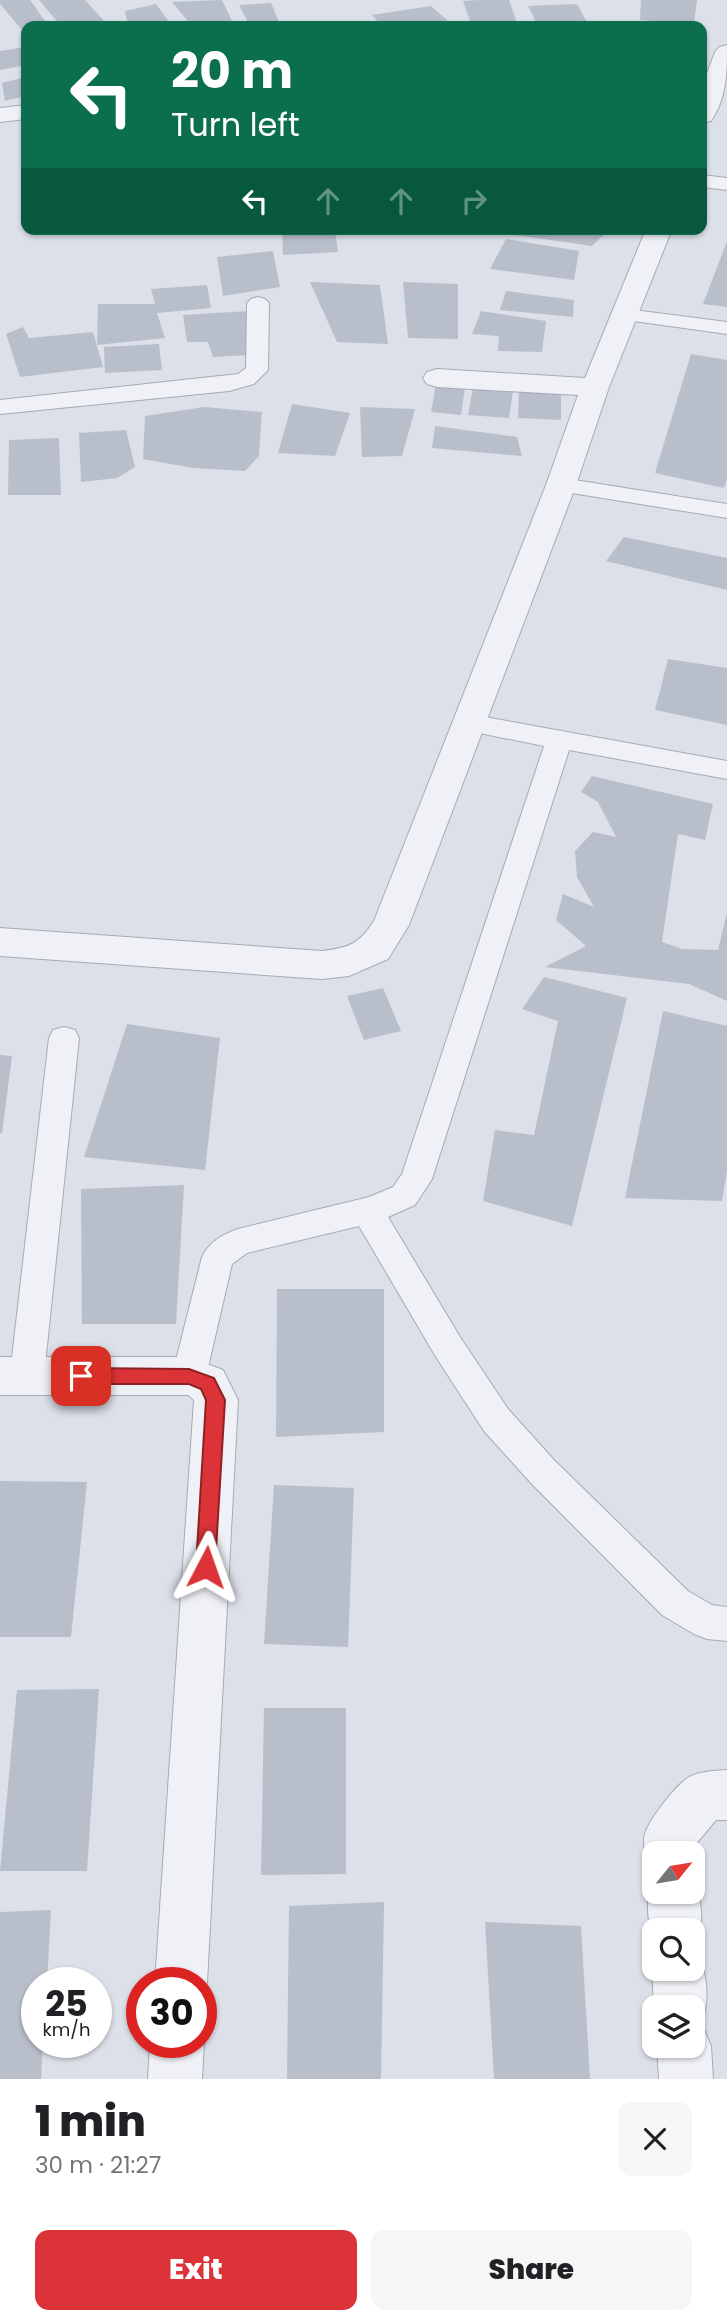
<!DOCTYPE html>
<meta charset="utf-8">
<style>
body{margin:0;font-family:Poppins,sans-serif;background:#f6f6f6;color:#202124;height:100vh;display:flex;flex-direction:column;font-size:26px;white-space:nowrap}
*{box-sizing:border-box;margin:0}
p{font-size:23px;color:#757577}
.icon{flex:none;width:38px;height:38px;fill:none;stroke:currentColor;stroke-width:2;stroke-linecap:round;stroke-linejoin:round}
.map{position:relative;height:2079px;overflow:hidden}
.panel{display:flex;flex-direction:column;background:#fff;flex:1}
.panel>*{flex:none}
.guide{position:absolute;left:21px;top:21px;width:686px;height:214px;border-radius:14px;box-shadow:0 2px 5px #0004;background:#0b6e4f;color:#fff;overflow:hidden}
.needle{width:46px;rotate:60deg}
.fabs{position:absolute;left:642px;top:1841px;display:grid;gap:14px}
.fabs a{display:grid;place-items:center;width:63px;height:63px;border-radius:14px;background:#fff;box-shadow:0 2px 5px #0004;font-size:35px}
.speed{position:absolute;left:21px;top:1967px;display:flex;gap:14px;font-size:35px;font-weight:700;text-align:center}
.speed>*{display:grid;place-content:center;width:91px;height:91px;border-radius:50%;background:#fff;box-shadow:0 2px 5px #0004;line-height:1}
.speed small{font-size:18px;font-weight:400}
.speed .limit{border:10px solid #d22;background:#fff;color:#111}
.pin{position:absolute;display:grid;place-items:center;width:60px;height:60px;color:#fff;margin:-30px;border-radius:14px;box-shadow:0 4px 10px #0006}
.me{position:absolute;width:77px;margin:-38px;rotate:4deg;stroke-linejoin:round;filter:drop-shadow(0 0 5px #0008)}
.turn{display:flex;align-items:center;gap:24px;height:147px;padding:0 35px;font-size:32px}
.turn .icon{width:91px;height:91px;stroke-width:2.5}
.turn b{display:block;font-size:49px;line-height:60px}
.lanes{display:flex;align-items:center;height:66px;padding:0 35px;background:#0003;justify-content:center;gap:35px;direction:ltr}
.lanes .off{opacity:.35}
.round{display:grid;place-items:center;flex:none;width:74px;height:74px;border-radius:14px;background:#f6f6f6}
.summary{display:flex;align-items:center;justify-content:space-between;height:119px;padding:0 35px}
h1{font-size:42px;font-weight:800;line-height:52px}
.button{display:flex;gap:14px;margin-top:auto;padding:14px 35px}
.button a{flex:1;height:80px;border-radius:14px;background:#dc3339;color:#fff;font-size:28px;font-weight:800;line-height:80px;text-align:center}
.button a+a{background:#f6f6f6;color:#202124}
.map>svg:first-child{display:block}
</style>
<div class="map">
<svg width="727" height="2079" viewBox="0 0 727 2079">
<rect width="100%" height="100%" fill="#dce0e8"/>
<path fill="#b9becb" d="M0,0H30L48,25L21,29L0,4Z
M39,0H85L104,21L79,26H61Z
M222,0L232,21L196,26H192L172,2Z
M479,0H509L518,26H472L463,1Z
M641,0H697L694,24L640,20Z
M271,3L279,22H248L239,5Z
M156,4L172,26H128L125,11Z
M577,4L589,26H538L528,6Z
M431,6L447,20V26H382L372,15Z
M26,47V65L0,70V51Z
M26,77V96L5,101L2,83Z
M282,229H335L338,252L283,255Z
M508,229H610L592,246L508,234Z
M506,239L579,251L574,280L490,269Z
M727,241V307L703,304Z
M273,251L280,287L223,296L217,257Z
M310,282L380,285L388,344L337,342Z
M403,282L458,284V339L408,338Z
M207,285L211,308L157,313L165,338L97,345L98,304H155L151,289Z
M506,291L574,300L573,317L500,310Z
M249,311V355L213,357L208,342H187L183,315Z
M481,311L546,321L542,352L498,351L499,336L472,334Z
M23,327L29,338L93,332L103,367L20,377L6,334Z
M159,344L162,370L105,373L104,347Z
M691,354L727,360V479L724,488L655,473Z
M437,379L466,381L461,415L431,412Z
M519,387L561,388V420L518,418Z
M473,388L513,391L509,418L468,415Z
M292,404L350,413L335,456L278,453Z
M204,407L262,412L259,456L245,471L193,468L143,459L145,416Z
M360,407L415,409L402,456L362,457Z
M435,426L517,437L522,456L432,448Z
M126,430L135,467L117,478L81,482L79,433Z
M59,438L61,495H8L9,440Z
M624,537L727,558V590L606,561Z
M668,659L727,668V725L655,710Z
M592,776L713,804L705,840L678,834L662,942L682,949L718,950L727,913V1001L689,984L545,967L586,946L556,920L563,894L594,907L577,877L575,851L593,832L616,837L598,802L581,792Z
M544,977L627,998L572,1226L483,1201L495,1130L534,1135L558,1021L522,1009Z
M383,988L401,1031L364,1040L347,996Z
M663,1011L727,1026V1171L722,1201L625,1198Z
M127,1024L220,1038L205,1170L84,1157Z
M0,1055L12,1056L2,1133H0Z
M184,1185L176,1324H82L81,1189Z
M277,1289H384V1432L276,1437Z
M0,1481L87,1482L71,1637H0Z
M274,1485L354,1488L348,1647L264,1644Z
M99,1689L87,1871H0L17,1690Z
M264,1708H346V1874L261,1875Z
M384,1902L381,2079H287L289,1906Z
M51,1910L47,1983H37V2042H43L41,2079H0V1912Z
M485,1922L581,1926L590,2079H494Z"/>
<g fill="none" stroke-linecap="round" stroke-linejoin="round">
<defs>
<path id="service" d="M702,175L727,178V190L702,187Z
M258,297L265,299L269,303L268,370L254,384L229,391L0,414V400L238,374L246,368L247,303L251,299Z
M626,309L727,322V334L619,319L615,315L619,311Z
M561,478L727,504V518L553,490L549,485L553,480Z
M468,714L727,761V779L569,750L432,1179L415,1205L388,1217L460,1337L508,1409L554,1460L688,1591L712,1605L727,1607V1641L707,1639L694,1634L662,1615L530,1482L484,1431L436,1357L359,1226L247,1253L232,1264L206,1376L201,1386L189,1391L177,1386L172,1376L202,1257C209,1242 223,1234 238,1229L369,1197L393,1187L402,1174L544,746L459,729L455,723L459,717Z
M64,1027L75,1030L79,1038L44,1375L39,1385L27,1390L15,1385L10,1375L49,1038L53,1030Z"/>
<path id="minor" d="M727,45C727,72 727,98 711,121L702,123V86L715,52L719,47Z
M26,105V119L0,122V108Z
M646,229H672L609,387L576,485L409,925L388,959L349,976L322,979L0,956V928L322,951C349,948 359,944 374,921L546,485L578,395L437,387L427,384L423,378L427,372L437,369L585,378Z
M0,1357H189L223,1370L238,1400L207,1983L201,1998V1983H155L194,1400L188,1395H0Z
M727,1770V1820H716L695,1845L693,1859V1853H654V1872L652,1871C648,1861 643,1851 644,1839C645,1823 676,1785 689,1777C701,1771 713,1771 727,1770Z
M654,1874V1892H693V1878C702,1900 706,1928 693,1949L697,1950C707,1976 711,2000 700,2026L703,2027L711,2046L713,2079H659L657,2046H693V2007H654L652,1969L654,1962V1969H693V1930H654V1941C646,1919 646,1896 654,1874Z
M201,2036L204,2042L202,2079H148L150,2042H201Z"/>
</defs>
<use href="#service" stroke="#a5aab6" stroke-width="2"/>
<use href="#minor" stroke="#a5aab6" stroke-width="2"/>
<use href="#service" fill="#eff1f6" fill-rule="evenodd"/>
<use href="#minor" fill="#eff1f6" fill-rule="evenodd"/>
</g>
<path fill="#dc3339" stroke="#8f2125" stroke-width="2" d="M81,1368L189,1369L214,1378L225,1400L215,1567L212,1573L206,1576L199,1573L196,1567L206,1400L201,1389L189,1384H81L75,1381L72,1376L75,1370Z"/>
</svg>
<div class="fabs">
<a><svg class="needle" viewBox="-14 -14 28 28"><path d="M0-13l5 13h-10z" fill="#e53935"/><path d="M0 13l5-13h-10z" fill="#757577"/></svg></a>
<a><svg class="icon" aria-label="search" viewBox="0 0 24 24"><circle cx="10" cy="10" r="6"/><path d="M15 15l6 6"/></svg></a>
<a><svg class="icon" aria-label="layers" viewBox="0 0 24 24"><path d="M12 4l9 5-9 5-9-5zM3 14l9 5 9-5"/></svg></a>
</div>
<div class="speed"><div>25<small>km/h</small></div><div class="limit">30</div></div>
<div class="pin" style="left:81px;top:1376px;background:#d93025"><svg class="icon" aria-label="arrive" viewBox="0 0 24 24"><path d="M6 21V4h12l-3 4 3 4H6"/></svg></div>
<svg class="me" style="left:206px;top:1567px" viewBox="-20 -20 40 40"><path d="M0-17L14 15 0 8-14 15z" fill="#dc3339" stroke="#fff" stroke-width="4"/></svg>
<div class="guide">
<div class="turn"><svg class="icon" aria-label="left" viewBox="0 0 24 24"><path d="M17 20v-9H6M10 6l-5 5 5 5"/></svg><div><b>20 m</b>Turn left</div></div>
<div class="lanes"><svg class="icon" aria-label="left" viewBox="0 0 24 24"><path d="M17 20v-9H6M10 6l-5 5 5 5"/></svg><svg class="icon off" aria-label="ahead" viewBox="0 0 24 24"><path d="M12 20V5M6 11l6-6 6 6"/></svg><svg class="icon off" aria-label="ahead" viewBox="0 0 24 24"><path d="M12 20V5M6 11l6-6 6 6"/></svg><svg class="icon off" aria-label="right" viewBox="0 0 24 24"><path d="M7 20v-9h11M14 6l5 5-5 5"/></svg></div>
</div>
</div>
<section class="panel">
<div class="summary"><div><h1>1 min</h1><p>30 m · 21:27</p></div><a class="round"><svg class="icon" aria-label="close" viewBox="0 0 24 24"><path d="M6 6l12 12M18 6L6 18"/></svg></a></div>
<div class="button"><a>Exit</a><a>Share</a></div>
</section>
